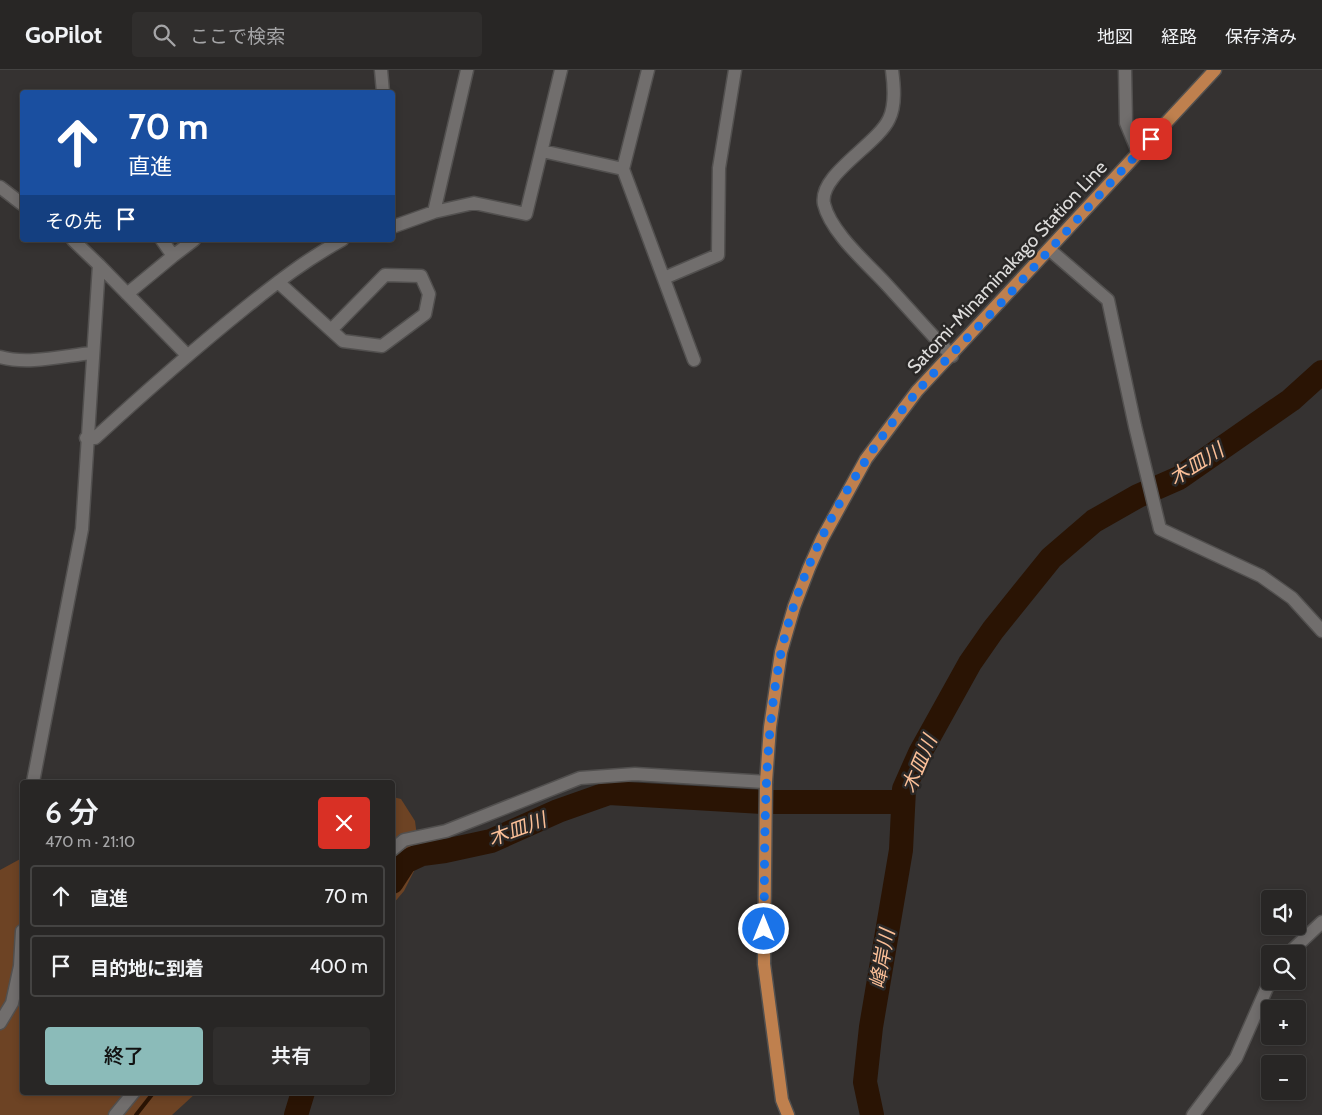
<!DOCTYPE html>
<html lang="ja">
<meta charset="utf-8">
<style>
body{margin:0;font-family:Cabin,"Noto Sans JP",sans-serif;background:#302e2d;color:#f1f3f6;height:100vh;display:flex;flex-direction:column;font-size:19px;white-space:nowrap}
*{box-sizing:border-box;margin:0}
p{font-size:16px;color:#a5a5a7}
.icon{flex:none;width:28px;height:28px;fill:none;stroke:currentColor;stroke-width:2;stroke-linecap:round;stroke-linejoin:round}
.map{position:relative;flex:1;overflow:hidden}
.sheet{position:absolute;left:20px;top:710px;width:375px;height:315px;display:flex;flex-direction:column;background:#282625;border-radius:5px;box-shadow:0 2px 8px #0003,0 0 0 1px #444342}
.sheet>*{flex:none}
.hud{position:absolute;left:20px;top:20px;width:375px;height:152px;border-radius:5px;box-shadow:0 2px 8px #0003,0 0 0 1px #444342;background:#1a4fa0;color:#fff;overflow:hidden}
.buttons{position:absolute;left:1261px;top:820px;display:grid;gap:10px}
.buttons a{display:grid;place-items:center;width:45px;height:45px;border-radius:5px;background:#282625;box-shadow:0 2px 8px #0003,0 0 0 1px #444342;font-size:25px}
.pin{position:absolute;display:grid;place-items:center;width:42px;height:42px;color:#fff;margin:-21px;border-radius:10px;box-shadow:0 2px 8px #0006}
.me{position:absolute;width:55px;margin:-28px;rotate:0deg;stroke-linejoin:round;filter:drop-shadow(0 0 4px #0008)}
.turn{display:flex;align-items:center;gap:18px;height:105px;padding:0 25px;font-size:22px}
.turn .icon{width:65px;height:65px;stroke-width:2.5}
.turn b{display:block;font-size:35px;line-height:42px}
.then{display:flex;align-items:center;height:48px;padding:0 25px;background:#0003;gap:10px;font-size:19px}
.round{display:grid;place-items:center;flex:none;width:52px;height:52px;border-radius:5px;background:#302e2d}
.overview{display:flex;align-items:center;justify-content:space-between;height:85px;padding:0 25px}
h1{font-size:30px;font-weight:600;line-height:38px}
.primary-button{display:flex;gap:10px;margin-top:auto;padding:10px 25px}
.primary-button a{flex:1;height:58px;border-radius:5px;background:#8bbbb9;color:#111;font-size:20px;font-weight:600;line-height:58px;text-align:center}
.primary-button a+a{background:#302e2d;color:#f1f3f6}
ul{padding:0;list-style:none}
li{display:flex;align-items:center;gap:15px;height:62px;margin:0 10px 8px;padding:0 15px;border:2px solid #444342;border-radius:5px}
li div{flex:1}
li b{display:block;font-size:19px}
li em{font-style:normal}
header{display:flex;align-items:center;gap:30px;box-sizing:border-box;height:70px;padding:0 25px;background:#282625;border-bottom:1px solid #444342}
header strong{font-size:24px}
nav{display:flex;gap:28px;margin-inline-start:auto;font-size:18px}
.search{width:350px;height:45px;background:#302e2d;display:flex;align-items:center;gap:12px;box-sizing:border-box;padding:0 18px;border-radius:5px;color:#a5a5a7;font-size:19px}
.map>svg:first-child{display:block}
</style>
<header>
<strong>GoPilot</strong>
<div class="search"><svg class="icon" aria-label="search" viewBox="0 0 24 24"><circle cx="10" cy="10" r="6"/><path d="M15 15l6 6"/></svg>ここで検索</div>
<nav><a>地図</a><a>経路</a><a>保存済み</a></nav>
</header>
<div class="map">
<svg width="1322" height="1045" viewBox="0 0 1322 1045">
<rect width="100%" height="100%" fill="#353231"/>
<path fill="#6d4324" d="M393,727L401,729L415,751L420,789L404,821L393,834Z
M22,788V1022L196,1023L172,1045H0V800Z"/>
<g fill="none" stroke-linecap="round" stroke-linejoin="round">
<path stroke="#2a1404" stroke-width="4" d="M136,1045L154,1022"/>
<path stroke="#2a1404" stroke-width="24" d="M392,812L405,792L422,784L445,781L491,771L558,741L609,723L763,732H903
M296,1045L303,1022
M872,1045L865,1012L871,957L901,780L904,719L920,683L970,593L993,560L1051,488L1094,451L1138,426L1179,408L1291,330L1322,302"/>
<defs>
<path id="minor" d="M381,0L383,22
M648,0L623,99L694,290
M892,0C894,15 896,35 889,49C877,75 818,105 824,134C831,163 868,194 887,215C909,239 930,263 952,286
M1125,0L1126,53L1138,82
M542,81L623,99
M0,117L22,134
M434,142L467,0
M392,157L434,142L474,133L526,144L561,0
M1050,180L1108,230L1135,356L1160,459L1261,506L1292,528L1322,561
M173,186L194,170
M99,195L187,285
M664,208L718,185L719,98L735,0
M278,212L343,271L382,276L425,244L429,224L421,206L385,205L331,260
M127,224L173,186L162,170
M0,287C28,295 63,286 92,283
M86,368H95C144,323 193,280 245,238C276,213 307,189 342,170
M33,712L82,459L99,195L73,170
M392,780L404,770L446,761L580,708L635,704L766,712
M1288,884L1322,852
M0,953L12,933L20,896L22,861
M115,1045L134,1022
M1193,1045L1236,988L1270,911"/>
<path id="major" d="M788,1045L782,1030L764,894L766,712L770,657L781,582L794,537L809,498L822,469L866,389L917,321L1215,0"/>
</defs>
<use href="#minor" stroke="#52504f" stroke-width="15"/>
<use href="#major" stroke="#52504f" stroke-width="15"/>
<use href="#minor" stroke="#716e6d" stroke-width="12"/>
<use href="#major" stroke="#bf804e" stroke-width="12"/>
</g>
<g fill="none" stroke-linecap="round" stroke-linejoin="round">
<path stroke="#1a73e8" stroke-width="9" stroke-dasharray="0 16.2" d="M764,859C765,767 763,673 781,583C800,491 856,394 916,323C946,288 983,253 1014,219C1060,169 1105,118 1151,69"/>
</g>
<g text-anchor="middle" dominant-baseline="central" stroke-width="5" stroke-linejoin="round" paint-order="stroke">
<g font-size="19" fill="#dddcdb" stroke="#2a2827">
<text transform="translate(1007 197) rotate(-47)">Satomi-Minaminakago Station Line</text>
</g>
<g font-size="20" font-style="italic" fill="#fbbf97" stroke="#2a2827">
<text transform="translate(1196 394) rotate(-32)">木皿川</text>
<text transform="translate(919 694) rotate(-67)">木皿川</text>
<text transform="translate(517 759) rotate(-20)">木皿川</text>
<text transform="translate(882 889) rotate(-80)">峰岸川</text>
</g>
</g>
</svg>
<div class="buttons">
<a><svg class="icon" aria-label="sound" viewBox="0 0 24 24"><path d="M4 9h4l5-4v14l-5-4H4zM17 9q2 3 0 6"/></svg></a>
<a><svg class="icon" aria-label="search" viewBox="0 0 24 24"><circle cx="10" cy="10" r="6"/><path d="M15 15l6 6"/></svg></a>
<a>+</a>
<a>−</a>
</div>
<div class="pin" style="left:1151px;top:69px;background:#d93025"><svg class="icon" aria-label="arrive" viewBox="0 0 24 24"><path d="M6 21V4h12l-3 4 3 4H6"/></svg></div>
<svg class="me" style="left:764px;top:859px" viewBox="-20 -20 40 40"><circle r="17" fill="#1a73e8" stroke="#fff" stroke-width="3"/><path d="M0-11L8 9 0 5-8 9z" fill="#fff"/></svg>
<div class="hud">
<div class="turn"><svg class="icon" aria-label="ahead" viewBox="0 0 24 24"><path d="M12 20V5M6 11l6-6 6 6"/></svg><div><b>70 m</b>直進</div></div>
<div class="then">その先<svg class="icon" aria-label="arrive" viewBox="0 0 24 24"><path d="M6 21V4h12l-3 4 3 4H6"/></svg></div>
</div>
<section class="sheet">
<div class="overview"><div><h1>6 分</h1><p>470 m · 21:10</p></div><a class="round" style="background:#d93025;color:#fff"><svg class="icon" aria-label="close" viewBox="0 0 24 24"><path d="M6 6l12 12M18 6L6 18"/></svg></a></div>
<ul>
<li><svg class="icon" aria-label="ahead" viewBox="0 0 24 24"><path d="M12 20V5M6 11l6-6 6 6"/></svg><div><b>直進</b></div><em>70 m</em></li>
<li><svg class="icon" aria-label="arrive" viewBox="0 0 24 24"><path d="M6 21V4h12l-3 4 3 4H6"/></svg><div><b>目的地に到着</b></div><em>400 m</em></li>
</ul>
<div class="primary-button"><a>終了</a><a>共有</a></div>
</section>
</div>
